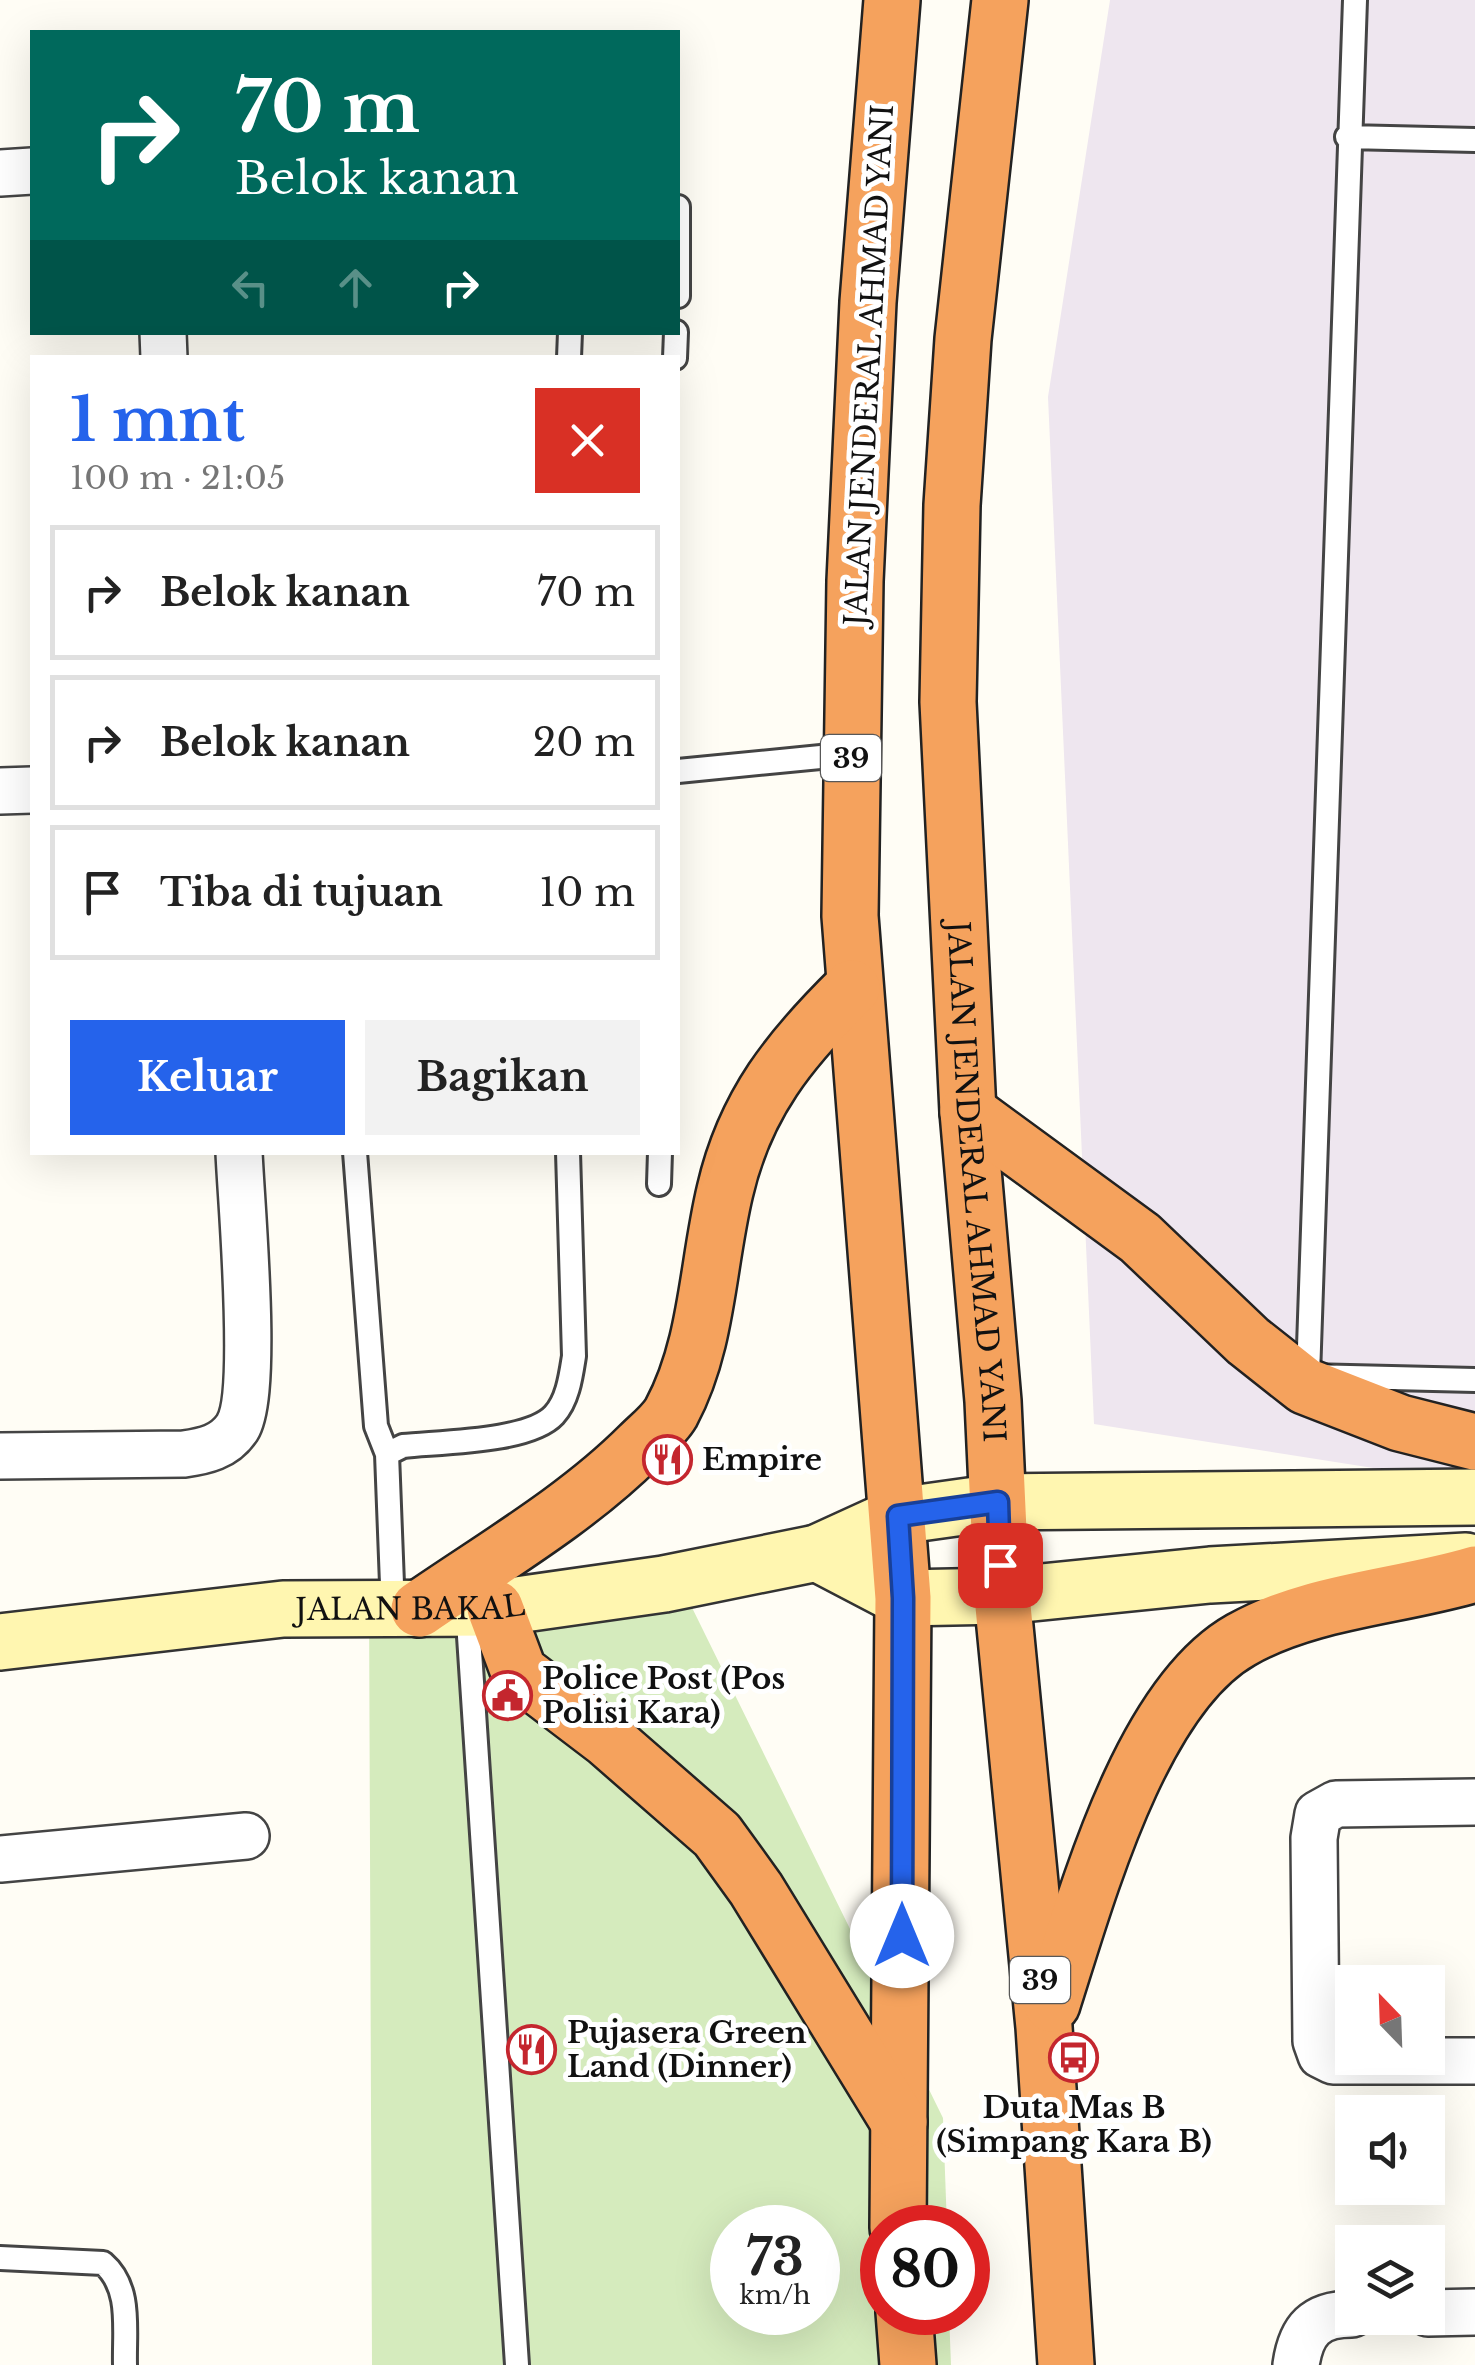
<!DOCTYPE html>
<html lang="id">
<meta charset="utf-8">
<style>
body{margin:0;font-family:"Libre Baskerville",serif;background:#f2f2f2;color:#222;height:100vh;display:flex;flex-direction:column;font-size:38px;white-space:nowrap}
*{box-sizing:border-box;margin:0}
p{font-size:32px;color:#767676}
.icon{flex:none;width:55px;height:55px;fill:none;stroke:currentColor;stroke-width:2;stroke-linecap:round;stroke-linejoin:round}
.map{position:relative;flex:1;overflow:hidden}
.drawer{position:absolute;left:30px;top:355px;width:650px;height:800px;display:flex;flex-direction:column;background:#fff;border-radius:0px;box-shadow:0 10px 40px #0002}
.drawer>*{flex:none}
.hud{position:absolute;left:30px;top:30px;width:650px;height:305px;border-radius:0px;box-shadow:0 10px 40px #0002;background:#00695c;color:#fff;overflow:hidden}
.needle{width:65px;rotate:337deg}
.tools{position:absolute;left:1335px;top:1965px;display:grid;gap:20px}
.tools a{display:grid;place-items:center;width:110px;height:110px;border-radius:0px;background:#fff;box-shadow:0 10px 40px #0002;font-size:50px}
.speed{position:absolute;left:710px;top:2205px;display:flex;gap:20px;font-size:50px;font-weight:700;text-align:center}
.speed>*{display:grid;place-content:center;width:130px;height:130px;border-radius:50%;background:#fff;box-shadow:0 10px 40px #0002;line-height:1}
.speed small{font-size:25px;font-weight:400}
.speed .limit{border:15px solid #d22;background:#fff;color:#111}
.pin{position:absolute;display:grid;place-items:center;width:85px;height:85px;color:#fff;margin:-42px;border-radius:20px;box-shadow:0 5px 15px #0006}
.me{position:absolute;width:110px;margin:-55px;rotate:0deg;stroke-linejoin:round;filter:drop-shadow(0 0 8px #0008)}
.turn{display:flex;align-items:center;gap:35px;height:210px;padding:0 40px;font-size:45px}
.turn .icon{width:130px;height:130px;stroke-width:2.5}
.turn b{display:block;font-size:70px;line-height:85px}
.lanes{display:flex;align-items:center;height:95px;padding:0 40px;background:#0003;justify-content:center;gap:50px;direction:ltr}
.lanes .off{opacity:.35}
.round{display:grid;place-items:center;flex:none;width:105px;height:105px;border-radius:0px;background:#f2f2f2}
.headline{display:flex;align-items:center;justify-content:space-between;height:170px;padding:0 40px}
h1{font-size:60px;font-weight:700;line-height:75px;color:#2563eb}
.action{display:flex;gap:20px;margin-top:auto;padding:20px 40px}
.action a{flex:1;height:115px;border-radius:0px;background:#2563eb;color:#fff;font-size:40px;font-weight:700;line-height:115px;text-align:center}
.action a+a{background:#f2f2f2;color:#222}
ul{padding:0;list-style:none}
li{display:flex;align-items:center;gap:30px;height:135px;margin:0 20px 15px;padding:0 20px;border:5px solid #e0e0e0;border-radius:0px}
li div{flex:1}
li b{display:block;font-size:38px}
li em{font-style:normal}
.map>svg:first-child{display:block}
</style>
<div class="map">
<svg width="1475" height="2365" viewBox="0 0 1475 2365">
<rect width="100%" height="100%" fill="#fffdf5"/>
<path fill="#eee6ef" d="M1110,0H1475V1484L1094,1424L1048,397Z"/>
<path fill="#d5ebbd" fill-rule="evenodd" d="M673,1569L943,2118L947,2227L882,2228V2312L949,2313L951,2365H372L369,1594ZM732,2228H818V2312H732Z"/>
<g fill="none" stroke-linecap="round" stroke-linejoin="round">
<defs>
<path id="lane" d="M1355,0L1308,1376L1475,1380
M1347,137L1475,140
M678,207V296
M569,358L570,332
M675,358L676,332
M678,771L851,754
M355,1152L376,1426L387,1454
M659,1184L660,1152
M467,1606L517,2365
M393,1610L387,1454L403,1446C440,1442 529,1442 554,1415C568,1400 571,1375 574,1356L568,1152
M0,2258L103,2263C132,2288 124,2329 125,2365"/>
<path id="street" d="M0,173L32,171
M163,332L164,358
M0,791L32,790
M0,1456L184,1454C205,1451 224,1447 237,1428C259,1393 241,1203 239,1152
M1475,1802L1336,1804L1318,1814L1314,1838L1316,2041L1321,2055L1333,2061H1475
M0,1859L246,1836
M1428,2313L1475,2312
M1296,2365C1301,2330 1315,2314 1352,2314"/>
<g id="secondary">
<path d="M817,1553L903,1598L1002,1596L1210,1575L1466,1561"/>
<path id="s1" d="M0,1642L283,1609L495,1608L664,1584L817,1553L898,1516L998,1502L1475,1497"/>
</g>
<g id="highway">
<path d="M892,0L868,302L855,581L850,916L903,1598L898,2228"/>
<path id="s2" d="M1000,0L963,339L952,505L948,702L968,1112L993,1401L1002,1596L1044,2027L1066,2365"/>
<path d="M968,1112L1140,1238L1248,1341L1305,1386L1400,1423L1475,1442"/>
<path d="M495,1608L519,1672L607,1739L717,1835L756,1889L899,2122"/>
<path d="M419,1609C493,1558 576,1510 640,1446C650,1436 664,1425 671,1413C708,1344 707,1266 725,1191C745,1104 790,1049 852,988"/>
<path d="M1052,2004C1086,1898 1140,1697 1241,1640C1312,1600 1398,1597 1475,1574"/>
<path d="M904,2312L908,2365"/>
</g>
</defs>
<use href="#lane" stroke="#444" stroke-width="28"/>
<use href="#street" stroke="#444" stroke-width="50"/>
<use href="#secondary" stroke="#333" stroke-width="60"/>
<use href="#highway" stroke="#222" stroke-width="60"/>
<use href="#lane" stroke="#fff" stroke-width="22"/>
<use href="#street" stroke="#fff" stroke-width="45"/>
<use href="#secondary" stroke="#fff6b0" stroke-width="55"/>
<use href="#highway" stroke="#f5a25d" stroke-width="55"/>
</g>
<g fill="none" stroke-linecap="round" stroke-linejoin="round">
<defs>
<path id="route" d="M902,1936L903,1598L898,1516L998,1502L1000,1565"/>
</defs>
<use href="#route" stroke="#184099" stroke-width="25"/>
<use href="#route" stroke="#2563eb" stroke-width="18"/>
</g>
<defs>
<symbol id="restaurant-ring" viewBox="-11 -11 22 22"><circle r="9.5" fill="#fff" stroke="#c4262e" stroke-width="1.5"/><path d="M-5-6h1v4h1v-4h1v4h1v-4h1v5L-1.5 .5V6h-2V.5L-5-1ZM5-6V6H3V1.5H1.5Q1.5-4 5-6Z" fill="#c4262e"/></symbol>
<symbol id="civic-ring" viewBox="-11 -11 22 22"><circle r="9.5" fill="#fff" stroke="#c4262e" stroke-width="1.5"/><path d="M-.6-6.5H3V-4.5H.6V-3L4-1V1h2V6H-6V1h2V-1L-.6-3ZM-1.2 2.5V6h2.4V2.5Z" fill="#c4262e"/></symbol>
<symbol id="bus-ring" viewBox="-11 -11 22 22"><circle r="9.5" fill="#fff" stroke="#c4262e" stroke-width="1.5"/><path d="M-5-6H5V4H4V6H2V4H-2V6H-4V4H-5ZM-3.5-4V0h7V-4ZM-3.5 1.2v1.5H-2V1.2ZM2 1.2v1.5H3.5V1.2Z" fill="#c4262e"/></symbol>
</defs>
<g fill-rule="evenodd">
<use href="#restaurant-ring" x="640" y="1432" width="55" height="55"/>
<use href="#civic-ring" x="480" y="1668" width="55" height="55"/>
<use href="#restaurant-ring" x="504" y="2022" width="55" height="55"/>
<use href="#bus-ring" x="1046" y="2030" width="55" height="55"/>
</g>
<g text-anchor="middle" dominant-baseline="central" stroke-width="10" stroke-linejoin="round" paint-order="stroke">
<g fill="#fff" stroke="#585858" stroke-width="2.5">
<rect x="821" y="735" width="60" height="46" rx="8"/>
<rect x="1010" y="1957" width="60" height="46" rx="8"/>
</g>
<g font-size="28" font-weight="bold" fill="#111">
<text x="851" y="758">39</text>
<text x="1040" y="1980">39</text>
</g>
<g font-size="30" fill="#111" stroke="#fff">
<text transform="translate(869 365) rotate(-87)">JALAN JENDERAL AHMAD YANI</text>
<text stroke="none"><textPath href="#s2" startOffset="1185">JALAN JENDERAL AHMAD YANI</textPath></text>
<text stroke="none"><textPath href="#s1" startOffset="412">JALAN BAKAL</textPath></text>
</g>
<g font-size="30" font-weight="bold" fill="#111" stroke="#fff" text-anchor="start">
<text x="702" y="1459">Empire</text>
<text x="542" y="1678">Police Post (Pos<tspan x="542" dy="34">Polisi Kara)</tspan></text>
<text x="567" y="2032">Pujasera Green<tspan x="567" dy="34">Land (Dinner)</tspan></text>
<text x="1074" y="2107" text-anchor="middle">Duta Mas B<tspan x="1074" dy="34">(Simpang Kara B)</tspan></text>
</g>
</g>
</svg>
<div class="tools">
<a><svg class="needle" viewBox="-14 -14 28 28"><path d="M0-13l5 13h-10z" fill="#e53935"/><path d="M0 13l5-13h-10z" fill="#767676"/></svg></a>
<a><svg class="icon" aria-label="sound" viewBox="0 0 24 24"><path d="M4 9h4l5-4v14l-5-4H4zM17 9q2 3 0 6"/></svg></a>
<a><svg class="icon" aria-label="layers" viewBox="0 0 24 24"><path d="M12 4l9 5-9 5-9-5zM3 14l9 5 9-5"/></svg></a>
</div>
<div class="speed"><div>73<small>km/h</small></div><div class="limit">80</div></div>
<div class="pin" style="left:1000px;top:1565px;background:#d93025"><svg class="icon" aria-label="arrive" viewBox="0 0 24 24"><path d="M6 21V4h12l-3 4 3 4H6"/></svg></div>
<svg class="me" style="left:902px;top:1936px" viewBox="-20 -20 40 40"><circle r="19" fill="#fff"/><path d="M0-13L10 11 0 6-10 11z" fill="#2563eb"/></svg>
<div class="hud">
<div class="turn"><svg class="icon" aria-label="right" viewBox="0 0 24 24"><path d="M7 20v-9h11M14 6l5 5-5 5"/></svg><div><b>70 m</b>Belok kanan</div></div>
<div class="lanes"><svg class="icon off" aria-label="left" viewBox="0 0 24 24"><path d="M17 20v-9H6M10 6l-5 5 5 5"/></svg><svg class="icon off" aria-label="ahead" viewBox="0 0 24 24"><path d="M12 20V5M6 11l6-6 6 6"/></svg><svg class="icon" aria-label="right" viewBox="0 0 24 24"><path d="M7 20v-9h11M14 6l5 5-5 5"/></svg></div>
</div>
<section class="drawer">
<div class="headline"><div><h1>1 mnt</h1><p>100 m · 21:05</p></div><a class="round" style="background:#d93025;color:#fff"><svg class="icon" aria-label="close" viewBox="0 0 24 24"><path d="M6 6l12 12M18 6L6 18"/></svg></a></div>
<ul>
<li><svg class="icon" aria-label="right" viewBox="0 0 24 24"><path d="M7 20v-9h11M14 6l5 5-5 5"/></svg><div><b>Belok kanan</b></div><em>70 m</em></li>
<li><svg class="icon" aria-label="right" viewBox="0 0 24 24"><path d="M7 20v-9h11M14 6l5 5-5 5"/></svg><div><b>Belok kanan</b></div><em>20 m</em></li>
<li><svg class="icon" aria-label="arrive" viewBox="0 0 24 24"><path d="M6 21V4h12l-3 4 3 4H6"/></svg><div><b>Tiba di tujuan</b></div><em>10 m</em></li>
</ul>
<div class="action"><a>Keluar</a><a>Bagikan</a></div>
</section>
</div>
